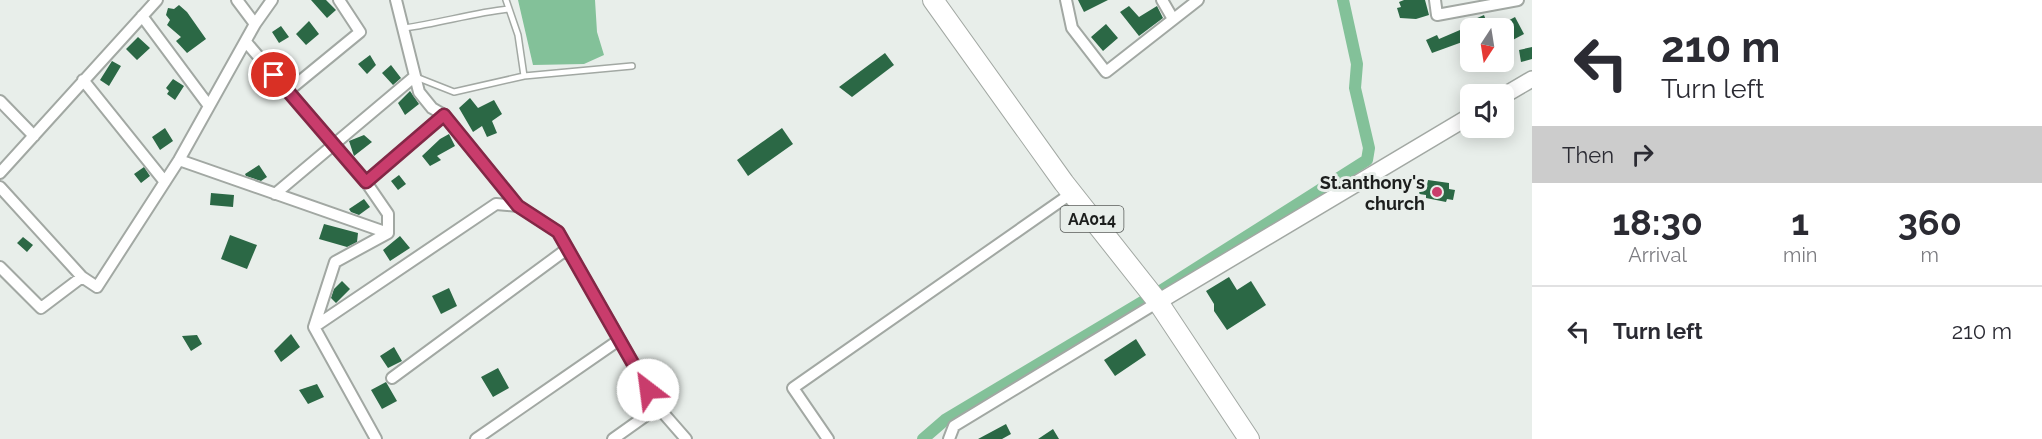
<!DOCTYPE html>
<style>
body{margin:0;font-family:Raleway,sans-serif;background:#f7f7f7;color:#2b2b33;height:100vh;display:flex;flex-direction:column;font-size:22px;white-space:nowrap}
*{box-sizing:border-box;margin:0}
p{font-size:20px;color:#7c7c81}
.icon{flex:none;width:33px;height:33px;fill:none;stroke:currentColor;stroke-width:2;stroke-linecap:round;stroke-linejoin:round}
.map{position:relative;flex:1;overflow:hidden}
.sheet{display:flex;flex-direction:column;background:#fff;width:510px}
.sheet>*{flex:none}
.hud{background:#fff;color:#2b2b33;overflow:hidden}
.needle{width:39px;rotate:192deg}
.buttons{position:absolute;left:1460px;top:18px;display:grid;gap:12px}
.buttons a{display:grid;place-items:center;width:54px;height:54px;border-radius:9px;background:#fff;box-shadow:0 3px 15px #0003;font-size:30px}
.pin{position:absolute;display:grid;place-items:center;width:51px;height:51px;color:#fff;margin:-26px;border:3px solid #fff;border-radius:50%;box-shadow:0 2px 6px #0007}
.me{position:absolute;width:66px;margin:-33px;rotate:330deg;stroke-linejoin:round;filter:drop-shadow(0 0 4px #0008)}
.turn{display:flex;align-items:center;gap:21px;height:126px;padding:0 30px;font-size:27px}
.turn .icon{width:78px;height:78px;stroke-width:2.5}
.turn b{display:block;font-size:42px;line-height:51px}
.then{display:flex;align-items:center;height:57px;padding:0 30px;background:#0003;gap:12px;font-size:22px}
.eta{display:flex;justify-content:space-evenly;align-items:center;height:102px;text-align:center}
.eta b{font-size:36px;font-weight:700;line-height:42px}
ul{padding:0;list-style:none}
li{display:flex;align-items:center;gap:18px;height:90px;padding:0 30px;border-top:2px solid #e1e1e2}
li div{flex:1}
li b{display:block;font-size:22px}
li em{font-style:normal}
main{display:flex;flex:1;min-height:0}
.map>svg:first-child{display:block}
</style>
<main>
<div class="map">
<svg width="1532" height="439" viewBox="0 0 1532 439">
<rect width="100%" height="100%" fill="#e8eeea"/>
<path fill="#83c199" d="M518,0H595L597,32L604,55L584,64L533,65Z"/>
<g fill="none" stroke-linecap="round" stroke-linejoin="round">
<path stroke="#83c199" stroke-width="12" d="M1162,290L1367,160L1369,148L1355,88L1357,64L1343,0
M923,439L945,420L1144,301"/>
</g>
<path fill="#2b6845" d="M311,0H326L336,10L327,18Z
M1078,0H1108L1084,12Z
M1404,0H1425L1429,15L1416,19L1400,18L1397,8L1401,7L1399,2Z
M179,5L187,12L206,39L187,53L176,41L181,37L167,25L170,20L166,15L168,8L174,9Z
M1129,6L1139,17L1157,6L1163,18L1139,36L1120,12Z
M1484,15L1488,26L1478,28L1475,19Z
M1515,17L1524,34L1509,42L1500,25Z
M309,21L319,34L306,45L296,34Z
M1106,24L1118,38L1103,51L1091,37Z
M281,26L289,37L279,43L272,32Z
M1460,30L1465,41L1432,53L1426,40L1437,35L1439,39Z
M138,37L150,48L137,60L126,49Z
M1532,47V59L1521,62L1519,50Z
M885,53L894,65L852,97L839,87Z
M370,55L376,65L367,74L358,64Z
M112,61L121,66L109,86L100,80Z
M391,65L401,78L393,85L382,73Z
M173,79L184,86L175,100L167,94L169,91L166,88Z
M410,91L419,104L405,115L398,103Z
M470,98L478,108L494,100L502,114L492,121L497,133L487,137L482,126L473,132L459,108Z
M165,128L173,141L160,150L152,137Z
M782,128L793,144L748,176L737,160Z
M449,134L455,146L437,156L441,160L430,166L422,156L440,139Z
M364,135L372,142L354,156L349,141Z
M259,165L267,177L261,181L246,176L245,174Z
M144,167L150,176L141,183L134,174Z
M399,175L406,184L398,190L391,181Z
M1428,180L1449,183V189L1455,190L1453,200L1447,199L1446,202L1426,198V195L1419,194L1421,184L1427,185Z
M211,193L234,195L233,207L210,205Z
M364,199L370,207L359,215L351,212L349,209Z
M324,224L358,233L357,242L347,247L319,239Z
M230,235L257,245L247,269L221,259Z
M400,236L410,248L390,261L383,250Z
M23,237L33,245L27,252L17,243Z
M1229,277L1237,290L1251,281L1266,305L1227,330L1214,311V304L1206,291Z
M342,281L350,289L336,303L331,298L334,289Z
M449,288L457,306L441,314L432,296Z
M291,334L300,347L281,362L274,351Z
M197,335L202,344L191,351L182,336Z
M1136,339L1146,355L1115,376L1104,360Z
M394,347L402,361L388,368L380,356Z
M498,368L509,388L493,397L481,377Z
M386,382L397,401L382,409L371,390Z
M317,384L324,397L308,404L299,390Z
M1006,424L1011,434L1002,439H978Z
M1053,429L1059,439H1038Z"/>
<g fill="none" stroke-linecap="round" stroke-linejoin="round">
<defs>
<path id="lane" d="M506,0L518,35L524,76
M405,28C440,23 473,13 508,9
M416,77L454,92L524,76L632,66"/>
<path id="street" d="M237,0L255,24
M396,0L419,92L432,108L444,115L518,206
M1066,0L1072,28L1106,72L1198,0
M1162,0L1173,19
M1435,0L1437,15L1518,0
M142,16L209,106
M246,42L366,182L388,214V233
M83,80L165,182
M288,91L360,32L339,0
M0,101L34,136
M179,160L388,233
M0,173L157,0
M366,182L444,115
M0,187L82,277L41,308L0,267
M275,194L414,77
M82,277L97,287L179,160L255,24L272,0
M314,327L496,204L518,206L558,232L658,407L613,439
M392,378L567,249
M658,407L686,439
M376,439L314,327L335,262L388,233
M476,439L619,340
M828,439L793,388L1072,193
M949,439L954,426L1158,302"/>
<path id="secondary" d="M1503,96L1532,79
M1158,302L1470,116"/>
<path id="highway" d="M933,0L1064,183L1158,302L1249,439"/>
</defs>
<use href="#lane" stroke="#a2a8a3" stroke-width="8"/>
<use href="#street" stroke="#a2a8a3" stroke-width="14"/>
<use href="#secondary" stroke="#a2a8a3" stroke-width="18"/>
<use href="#highway" stroke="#a2a8a3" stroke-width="22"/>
<use href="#lane" stroke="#fff" stroke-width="5"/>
<use href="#street" stroke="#fff" stroke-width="10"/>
<use href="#secondary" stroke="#fff" stroke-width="15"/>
<use href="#highway" stroke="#fff" stroke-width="20"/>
</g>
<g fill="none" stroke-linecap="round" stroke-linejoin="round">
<defs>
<path id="route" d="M274,75L366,182L444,115L518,206L558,232L648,390"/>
</defs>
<use href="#route" stroke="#832746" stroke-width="15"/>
<use href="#route" stroke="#c93c6c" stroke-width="10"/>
</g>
<circle fill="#c93c6c" stroke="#e8eeea" stroke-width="2" cx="1437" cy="192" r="6"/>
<g text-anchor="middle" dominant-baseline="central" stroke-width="6" stroke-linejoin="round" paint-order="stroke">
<rect fill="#e8eeea" stroke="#595c5a" stroke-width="1.5" x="1060.5" y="206" width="63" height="26" rx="4.5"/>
<g font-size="16" font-weight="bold" fill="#1c1e1d">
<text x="1092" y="219">AA014</text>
</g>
<g font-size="18" font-weight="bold" fill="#1c1e1d" stroke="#e8eeea" text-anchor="end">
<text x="1425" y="182">St.anthony's<tspan x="1425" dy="21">church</tspan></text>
</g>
</g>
</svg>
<div class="buttons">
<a><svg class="needle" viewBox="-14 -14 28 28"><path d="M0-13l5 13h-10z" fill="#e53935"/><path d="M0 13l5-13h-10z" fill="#7c7c81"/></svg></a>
<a><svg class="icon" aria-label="sound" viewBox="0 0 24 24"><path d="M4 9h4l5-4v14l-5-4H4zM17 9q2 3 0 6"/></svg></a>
</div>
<div class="pin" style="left:274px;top:75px;background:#d93025"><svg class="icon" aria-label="arrive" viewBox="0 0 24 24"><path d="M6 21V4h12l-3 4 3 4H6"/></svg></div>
<svg class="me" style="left:648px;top:390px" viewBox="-20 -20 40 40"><circle r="19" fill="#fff"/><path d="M0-13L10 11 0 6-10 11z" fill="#c93c6c"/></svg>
</div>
<section class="sheet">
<div class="hud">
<div class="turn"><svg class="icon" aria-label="left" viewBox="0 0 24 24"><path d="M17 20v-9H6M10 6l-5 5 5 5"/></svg><div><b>210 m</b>Turn left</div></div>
<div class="then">Then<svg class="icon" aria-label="right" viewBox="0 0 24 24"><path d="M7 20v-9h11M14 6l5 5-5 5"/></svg></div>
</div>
<div class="eta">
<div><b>18:30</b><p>Arrival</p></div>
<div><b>1</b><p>min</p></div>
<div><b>360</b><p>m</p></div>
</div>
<ul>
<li><svg class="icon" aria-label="left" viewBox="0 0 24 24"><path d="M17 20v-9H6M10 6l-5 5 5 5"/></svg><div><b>Turn left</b></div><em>210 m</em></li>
</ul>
</section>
</main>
